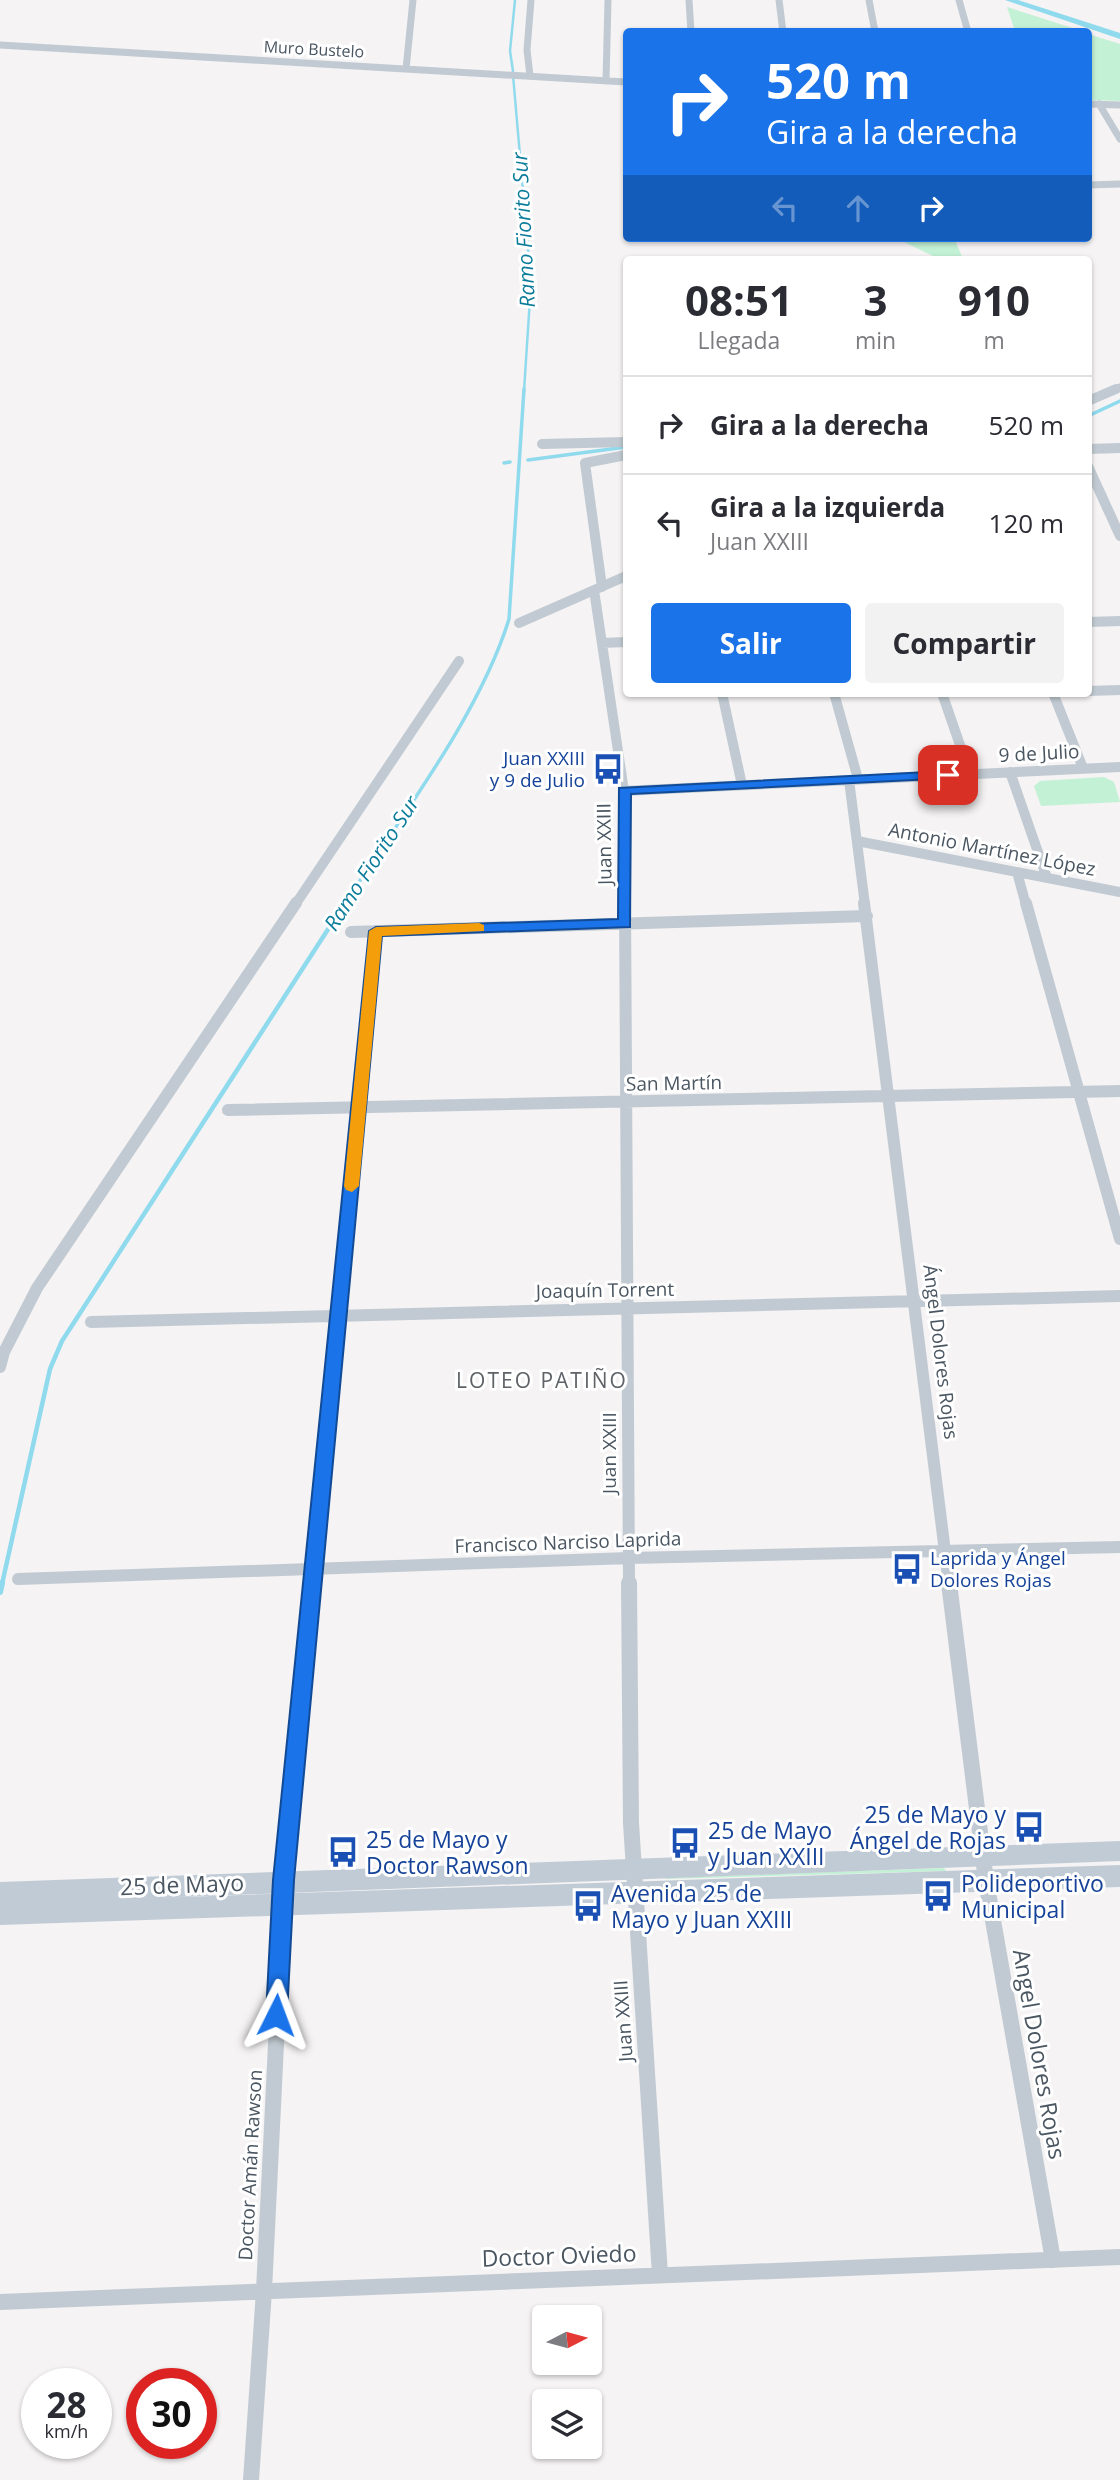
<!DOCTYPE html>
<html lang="es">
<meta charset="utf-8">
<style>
body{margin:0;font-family:"Open Sans",sans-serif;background:#f2f2f3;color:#2b2b33;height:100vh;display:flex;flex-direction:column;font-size:26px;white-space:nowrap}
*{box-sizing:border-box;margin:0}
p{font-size:23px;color:#7c7c81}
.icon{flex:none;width:38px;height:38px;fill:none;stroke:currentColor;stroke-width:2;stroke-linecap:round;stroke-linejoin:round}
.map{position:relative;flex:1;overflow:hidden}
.side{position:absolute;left:623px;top:256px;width:469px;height:441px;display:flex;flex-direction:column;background:#fff;border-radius:7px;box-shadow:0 2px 5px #0004}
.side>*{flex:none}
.hud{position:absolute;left:623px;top:28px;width:469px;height:214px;border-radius:7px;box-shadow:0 2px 5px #0004;background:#1a73e8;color:#fff;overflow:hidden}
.needle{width:46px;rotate:84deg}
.buttons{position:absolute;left:532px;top:2305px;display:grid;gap:14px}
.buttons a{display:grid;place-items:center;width:70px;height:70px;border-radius:7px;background:#fff;box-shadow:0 2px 5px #0004;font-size:35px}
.speed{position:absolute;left:21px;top:2368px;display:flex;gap:14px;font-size:35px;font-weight:700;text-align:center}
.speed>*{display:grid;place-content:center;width:91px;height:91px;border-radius:50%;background:#fff;box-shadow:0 2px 5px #0004;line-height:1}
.speed small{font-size:18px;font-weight:400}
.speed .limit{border:10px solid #d22;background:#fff;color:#111}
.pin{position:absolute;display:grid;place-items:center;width:60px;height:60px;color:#fff;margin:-30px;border-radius:14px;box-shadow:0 4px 10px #0006}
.me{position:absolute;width:77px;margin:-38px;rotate:3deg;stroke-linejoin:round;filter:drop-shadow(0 0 5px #0008)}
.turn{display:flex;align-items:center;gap:24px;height:147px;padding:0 28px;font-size:32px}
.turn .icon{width:91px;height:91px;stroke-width:2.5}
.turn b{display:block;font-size:49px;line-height:60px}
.lanes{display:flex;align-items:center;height:66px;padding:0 28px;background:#0003;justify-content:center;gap:35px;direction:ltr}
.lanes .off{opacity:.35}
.eta{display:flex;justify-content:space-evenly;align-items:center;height:119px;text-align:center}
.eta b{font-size:42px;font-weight:700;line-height:49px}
.action{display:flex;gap:14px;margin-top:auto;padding:14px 28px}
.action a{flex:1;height:80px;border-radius:7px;background:#1a73e8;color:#fff;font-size:28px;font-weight:700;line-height:80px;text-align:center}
.action a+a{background:#f2f2f3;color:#2b2b33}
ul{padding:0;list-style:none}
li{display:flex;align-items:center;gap:21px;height:98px;padding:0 28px;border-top:2px solid #e1e1e2}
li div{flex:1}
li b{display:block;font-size:26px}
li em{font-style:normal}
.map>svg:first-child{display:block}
</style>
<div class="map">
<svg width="1120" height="2480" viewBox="0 0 1120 2480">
<rect width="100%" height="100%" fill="#f5f3f3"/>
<path fill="#c3f1d5" d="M1007,7L1082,31H1015Z
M1088,34L1120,44V101L1089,100Z
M896,238H954L963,259H939Z
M1104,777L1114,782L1120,802L1041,806L1034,786L1040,781Z
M944,1868L946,1871L666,1879V1878Z"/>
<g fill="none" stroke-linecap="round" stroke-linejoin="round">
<path stroke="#90daee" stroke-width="2.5" d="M513,71L510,51L515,0
M513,75L531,283L524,391"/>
<path stroke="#90daee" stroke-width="3.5" d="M1088,416L1120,401
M528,460L626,447
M504,463L510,462
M344,905C399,819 479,716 509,619L524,389"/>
<path stroke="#90daee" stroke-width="4.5" d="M2,1584L50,1369L62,1341L345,903"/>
<path stroke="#90daee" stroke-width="6" d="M0,1592L2,1583"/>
<path fill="#90daee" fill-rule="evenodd" d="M1005,0H1018L1120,33V39Z"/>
<path stroke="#c1cad2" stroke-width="7" d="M689,0L691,32
M779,0L783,32
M869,0L875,32
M959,0L968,32
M0,45L626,82
M406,69L413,0
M530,76L527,50L531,0
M606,81L608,0
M1088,104L1120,105
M1099,104L1120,139
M1088,185L1120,184
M1112,391L1120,387"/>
<path stroke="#c1cad2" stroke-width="10" d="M1088,401L1116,389
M542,444L626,442
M1088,449L1120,448
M1088,466L1120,536
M602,587L585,463L626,455
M594,590L624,791L625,905
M1088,622L1120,621
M519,623L626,576
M602,643L626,642
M1088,691L1120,690
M722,693L742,785
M834,693L858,779
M942,693L970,774
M1053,693L1083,768
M1010,772L1047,878
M849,780L865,905
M624,791L1120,767
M857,841L1120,892
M1017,872L1026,905
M295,905L459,661"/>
<path stroke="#c1cad2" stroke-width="12" d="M625,903L629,1584
M864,903L949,1584
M1026,903L1120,1239
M351,932L867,916
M228,1110L1120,1091
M91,1322L1120,1296
M0,1367L4,1352L37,1288L296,903
M18,1579L630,1558L1120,1547
M313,1584L376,931"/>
<path stroke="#c1cad2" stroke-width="16" d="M629,1583L631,1823L660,2275
M949,1583L986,1881L1053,2260
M0,2302L1120,2257
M251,2480L264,2291L284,1880L313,1583"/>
<path fill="#c1cbd6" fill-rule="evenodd" d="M1120,1841V1861L153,1898L1120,1865V1887L0,1925V1882Z"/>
</g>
<path fill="#1a73e8" stroke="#114b97" stroke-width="2" d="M948,771L953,772V778L631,794L630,927L382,936L294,1880L287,2015L284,2023L276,2026L269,2023L266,2015L273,1880L369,931L376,927L618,919L619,788Z"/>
<path fill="#f59e0b" d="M479,923L484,925V931L382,936L359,1186L352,1192L346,1190L344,1186L369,931L376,927Z"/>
<defs>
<symbol id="bus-bare" viewBox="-9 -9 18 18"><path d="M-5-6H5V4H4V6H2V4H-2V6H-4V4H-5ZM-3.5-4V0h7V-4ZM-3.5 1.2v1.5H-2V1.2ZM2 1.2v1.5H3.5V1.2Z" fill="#1a4fb4" stroke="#fff" stroke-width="2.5" paint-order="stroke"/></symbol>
</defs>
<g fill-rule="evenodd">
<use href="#bus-bare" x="586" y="747" width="44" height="44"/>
<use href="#bus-bare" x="885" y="1547" width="44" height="44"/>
<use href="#bus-bare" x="1007" y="1805" width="44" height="44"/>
<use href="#bus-bare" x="663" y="1821" width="44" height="44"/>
<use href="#bus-bare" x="321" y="1830" width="44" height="44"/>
<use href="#bus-bare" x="916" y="1874" width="44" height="44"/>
<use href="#bus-bare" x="566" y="1884" width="44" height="44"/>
</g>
<g text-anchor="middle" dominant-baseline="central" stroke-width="6" stroke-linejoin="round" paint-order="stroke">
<g font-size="16" fill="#4a5661" stroke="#fff">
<text transform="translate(314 49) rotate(3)">Muro Bustelo</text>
</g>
<g font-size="19" fill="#4a5661" stroke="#fff">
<text transform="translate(1039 753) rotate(-3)">9 de Julio</text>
<text transform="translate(604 844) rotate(-91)">Juan XXIII</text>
<text transform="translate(992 849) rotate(11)">Antonio Martínez López</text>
<text transform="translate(674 1083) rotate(-1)">San Martín</text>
<text transform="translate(605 1290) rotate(-1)">Joaquín Torrent</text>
<text transform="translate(941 1352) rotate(83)">Ángel Dolores Rojas</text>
<text transform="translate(609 1453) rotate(-90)">Juan XXIII</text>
<text transform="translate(568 1542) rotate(-2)">Francisco Narciso Laprida</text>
<text transform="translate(623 2021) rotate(-94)">Juan XXIII</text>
<text transform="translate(250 2165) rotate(-87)">Doctor Amán Rawson</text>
</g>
<g font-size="19" fill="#164399" stroke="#fff" text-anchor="end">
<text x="585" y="758">Juan XXIII<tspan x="585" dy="22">y 9 de Julio</tspan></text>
<text x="930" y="1558" text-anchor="start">Laprida y Ángel<tspan x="930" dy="22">Dolores Rojas</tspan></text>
</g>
<g font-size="21" font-style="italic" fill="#0c7c9b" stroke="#fff">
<text transform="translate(523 230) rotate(-93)">Ramo Fiorito Sur</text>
<text transform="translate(371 863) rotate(-57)">Ramo Fiorito Sur</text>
</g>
<g font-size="21" letter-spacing="2" fill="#5f6368" stroke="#fff">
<text x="542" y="1380">LOTEO PATIÑO</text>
</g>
<g font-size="23" fill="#164399" stroke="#fff" text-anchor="start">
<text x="1006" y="1814" text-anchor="end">25 de Mayo y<tspan x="1006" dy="26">Ángel de Rojas</tspan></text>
<text x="708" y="1830">25 de Mayo<tspan x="708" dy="26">y Juan XXIII</tspan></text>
<text x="366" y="1839">25 de Mayo y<tspan x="366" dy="26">Doctor Rawson</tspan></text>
<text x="961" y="1883">Polideportivo<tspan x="961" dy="26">Municipal</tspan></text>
<text x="611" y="1893">Avenida 25 de<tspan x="611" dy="26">Mayo y Juan XXIII</tspan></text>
</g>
<g font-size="23" fill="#4a5661" stroke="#fff">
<text transform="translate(182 1884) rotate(-2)">25 de Mayo</text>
<text transform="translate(1040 2054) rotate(80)">Angel Dolores Rojas</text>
<text transform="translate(559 2255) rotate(-2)">Doctor Oviedo</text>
</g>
</g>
</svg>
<div class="buttons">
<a><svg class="needle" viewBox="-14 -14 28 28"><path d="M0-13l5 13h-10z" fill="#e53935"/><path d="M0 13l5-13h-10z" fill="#7c7c81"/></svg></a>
<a><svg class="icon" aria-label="layers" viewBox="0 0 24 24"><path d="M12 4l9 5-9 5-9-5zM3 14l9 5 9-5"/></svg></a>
</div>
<div class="speed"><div>28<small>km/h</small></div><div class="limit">30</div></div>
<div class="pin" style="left:948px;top:775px;background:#d93025"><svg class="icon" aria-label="arrive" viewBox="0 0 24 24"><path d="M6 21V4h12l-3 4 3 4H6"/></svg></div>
<svg class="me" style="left:276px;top:2015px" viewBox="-20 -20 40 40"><path d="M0-17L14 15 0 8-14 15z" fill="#1a73e8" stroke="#fff" stroke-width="4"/></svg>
<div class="hud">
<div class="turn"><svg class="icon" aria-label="right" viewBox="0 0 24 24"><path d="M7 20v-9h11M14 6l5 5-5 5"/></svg><div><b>520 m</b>Gira a la derecha</div></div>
<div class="lanes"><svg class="icon off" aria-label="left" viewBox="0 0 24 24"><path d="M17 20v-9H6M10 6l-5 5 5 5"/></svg><svg class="icon off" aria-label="ahead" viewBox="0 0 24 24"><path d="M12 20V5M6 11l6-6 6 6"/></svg><svg class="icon" aria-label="right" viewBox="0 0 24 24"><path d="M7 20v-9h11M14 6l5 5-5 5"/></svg></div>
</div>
<section class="side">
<div class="eta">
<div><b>08:51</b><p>Llegada</p></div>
<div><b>3</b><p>min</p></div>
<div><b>910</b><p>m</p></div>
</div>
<ul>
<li><svg class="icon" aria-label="right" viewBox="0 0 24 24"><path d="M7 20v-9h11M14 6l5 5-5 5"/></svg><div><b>Gira a la derecha</b></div><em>520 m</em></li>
<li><svg class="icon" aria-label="left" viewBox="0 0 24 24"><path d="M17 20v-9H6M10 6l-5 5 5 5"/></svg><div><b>Gira a la izquierda</b><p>Juan XXIII</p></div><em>120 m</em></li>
</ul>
<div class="action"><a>Salir</a><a>Compartir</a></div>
</section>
</div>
